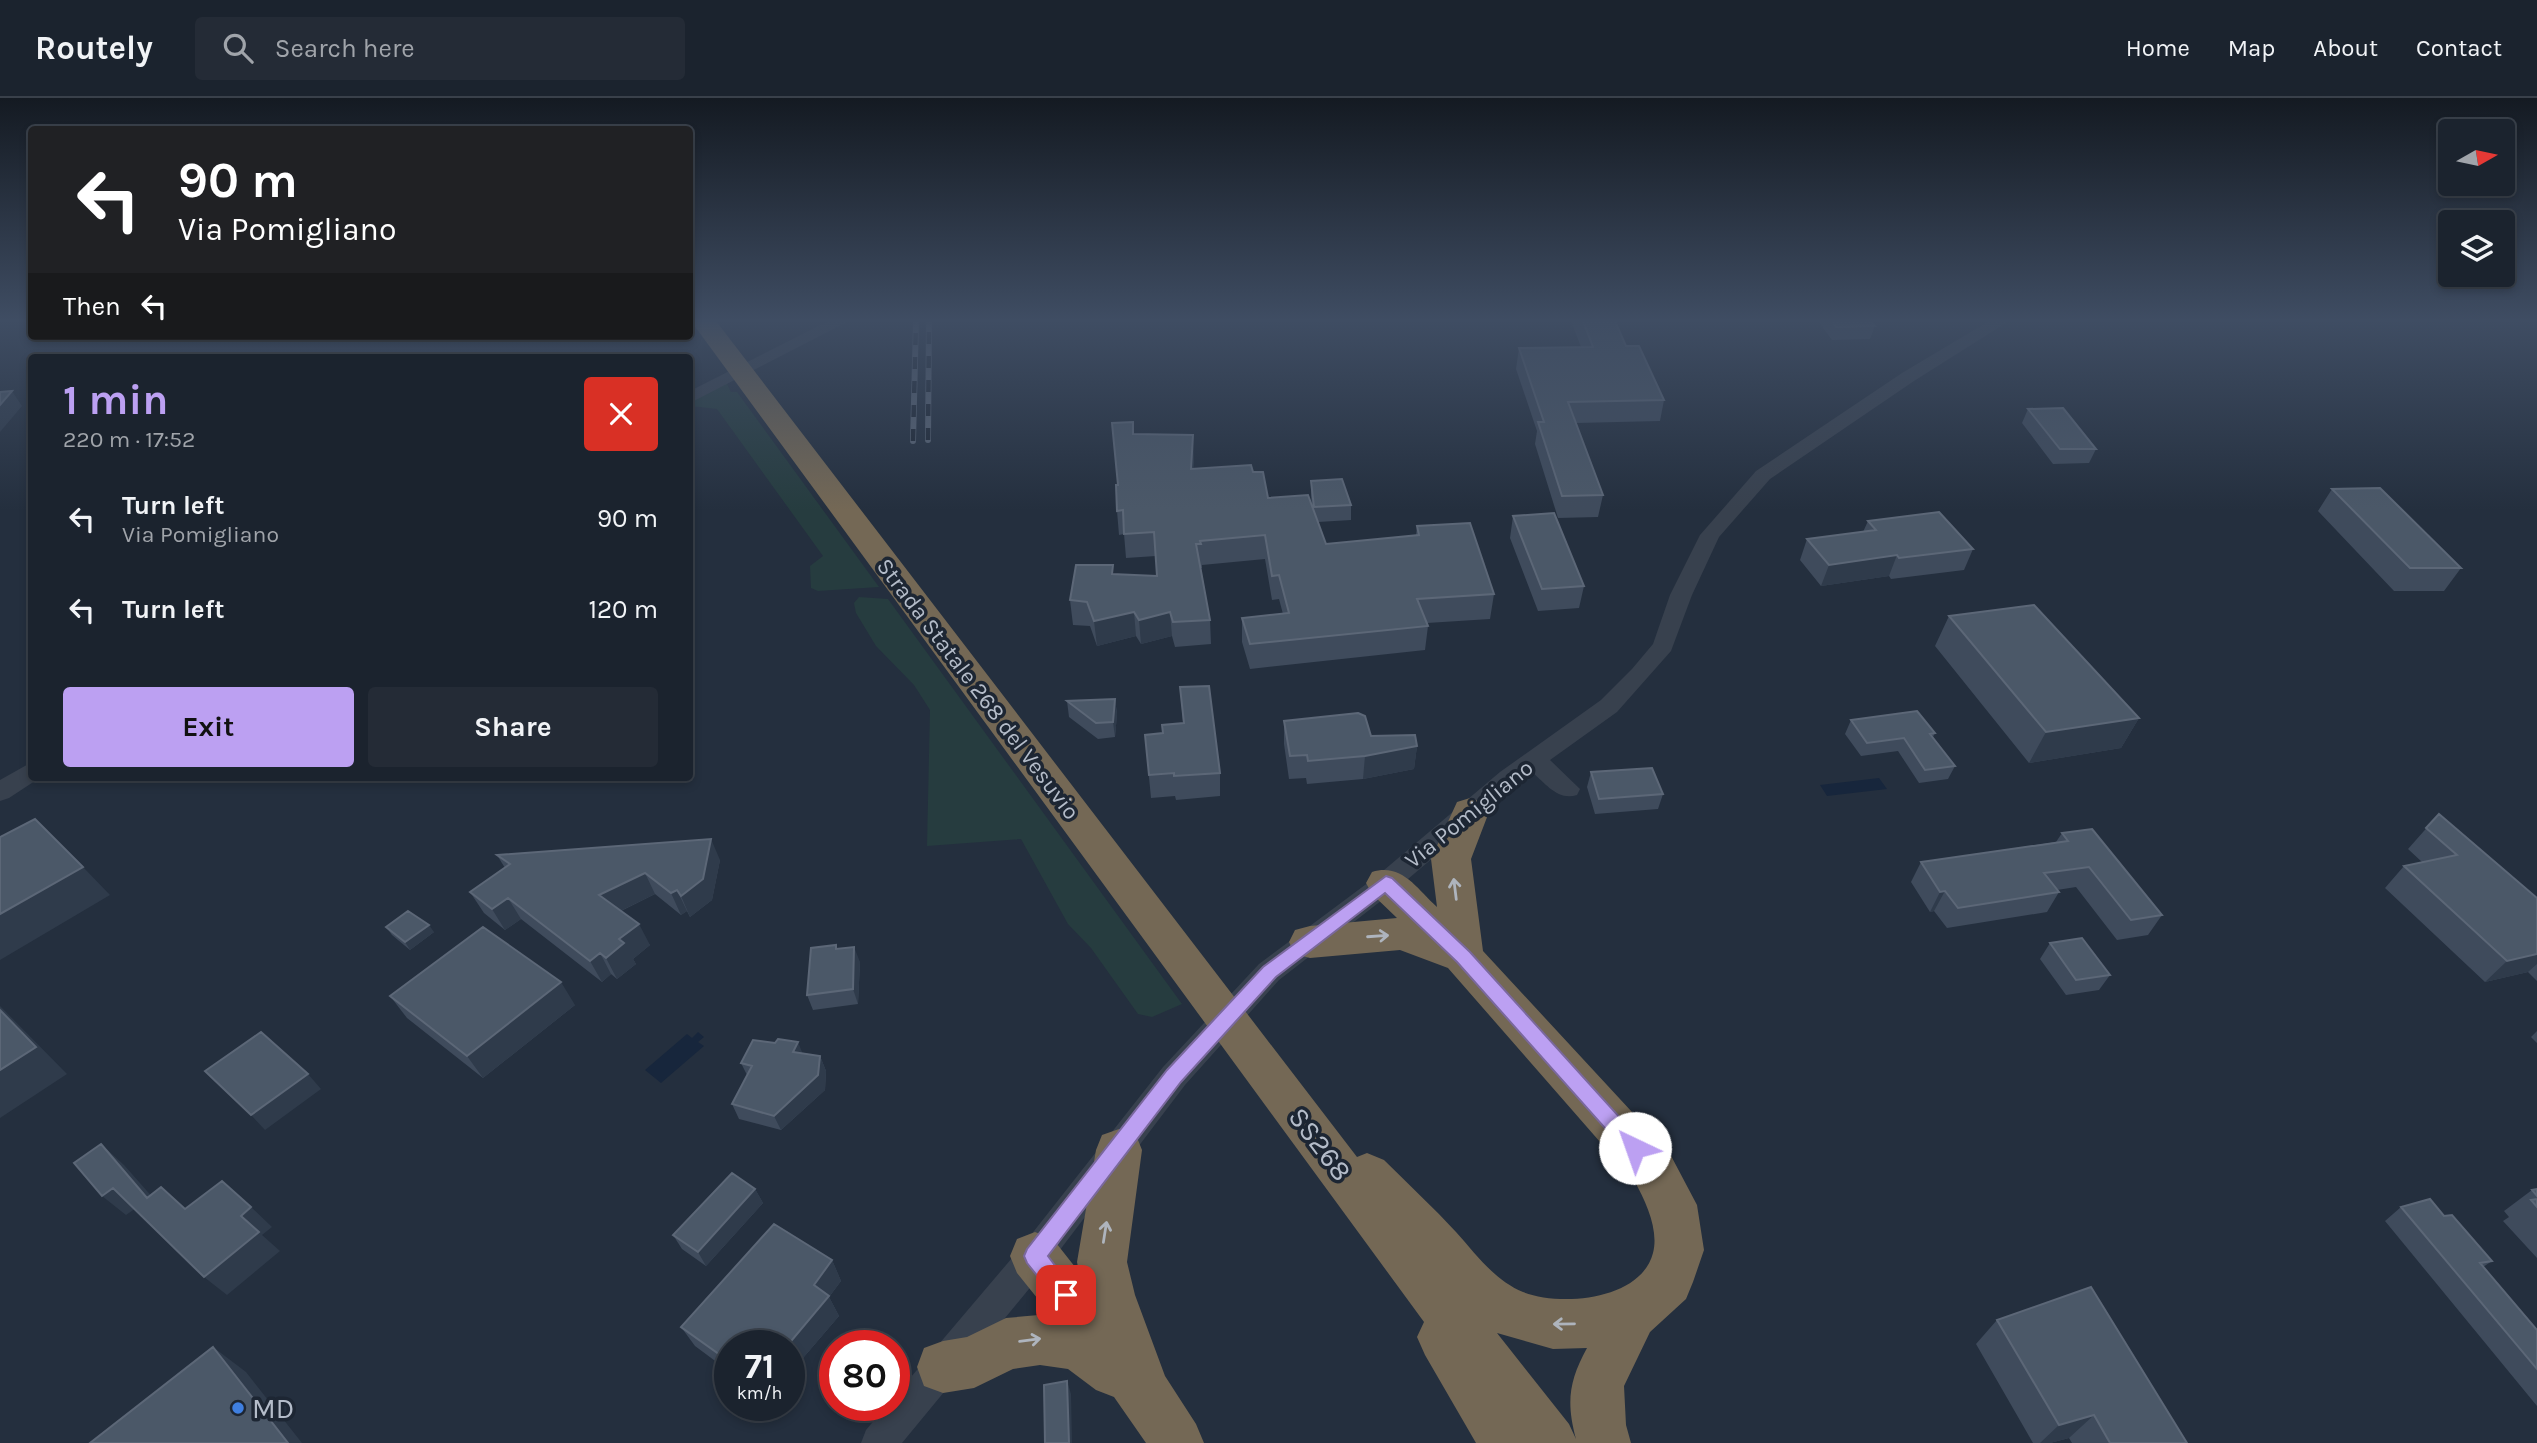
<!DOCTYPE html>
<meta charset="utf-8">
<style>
body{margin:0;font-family:Karla,sans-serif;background:#242b36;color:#f1f3f6;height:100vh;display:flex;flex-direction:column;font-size:26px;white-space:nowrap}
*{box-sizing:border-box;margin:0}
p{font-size:23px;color:#a0a4aa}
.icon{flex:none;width:38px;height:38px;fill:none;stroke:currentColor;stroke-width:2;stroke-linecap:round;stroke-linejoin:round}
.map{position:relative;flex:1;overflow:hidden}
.details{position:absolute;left:28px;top:256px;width:665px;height:427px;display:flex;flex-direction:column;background:#1b232e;border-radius:7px;box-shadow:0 4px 10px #0003,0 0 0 2px #39404a}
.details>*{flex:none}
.banner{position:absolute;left:28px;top:28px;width:665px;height:214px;border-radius:7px;box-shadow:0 4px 10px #0003,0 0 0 2px #39404a;background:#202124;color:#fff;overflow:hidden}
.needle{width:46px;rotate:81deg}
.controls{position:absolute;left:2438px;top:21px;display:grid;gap:14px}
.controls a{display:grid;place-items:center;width:77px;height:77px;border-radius:7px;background:#1b232e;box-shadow:0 4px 10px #0003,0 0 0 2px #39404a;font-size:35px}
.speed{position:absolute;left:714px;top:1232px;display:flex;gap:14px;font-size:35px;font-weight:700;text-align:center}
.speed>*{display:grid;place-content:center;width:91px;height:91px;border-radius:50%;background:#1b232e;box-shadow:0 4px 10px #0003,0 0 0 2px #39404a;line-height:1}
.speed small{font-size:18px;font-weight:400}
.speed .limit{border:10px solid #d22;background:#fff;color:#111}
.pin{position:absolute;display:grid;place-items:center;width:60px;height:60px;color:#fff;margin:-30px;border-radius:14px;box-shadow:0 4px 10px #0006}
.me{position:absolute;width:77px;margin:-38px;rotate:318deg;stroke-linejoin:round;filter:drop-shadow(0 0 5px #0008)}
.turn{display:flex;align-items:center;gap:24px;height:147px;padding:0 35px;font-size:32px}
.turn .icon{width:91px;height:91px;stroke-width:2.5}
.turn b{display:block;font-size:49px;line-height:60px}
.then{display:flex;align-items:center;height:66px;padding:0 35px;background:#0003;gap:14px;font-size:26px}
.round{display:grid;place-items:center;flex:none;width:74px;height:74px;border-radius:7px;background:#242b36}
.head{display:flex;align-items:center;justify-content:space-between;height:119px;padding:0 35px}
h1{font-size:42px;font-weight:700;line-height:52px;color:#bca0f2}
.cta{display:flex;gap:14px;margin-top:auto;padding:14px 35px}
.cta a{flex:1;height:80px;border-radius:7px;background:#bca0f2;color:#111;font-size:28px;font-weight:700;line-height:80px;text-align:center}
.cta a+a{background:#242b36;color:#f1f3f6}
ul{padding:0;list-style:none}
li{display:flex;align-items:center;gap:21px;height:91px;padding:0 35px}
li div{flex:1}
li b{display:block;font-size:26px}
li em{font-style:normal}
header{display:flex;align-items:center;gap:42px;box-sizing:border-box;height:98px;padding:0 35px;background:#1b232e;border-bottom:2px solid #39404a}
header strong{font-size:33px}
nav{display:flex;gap:38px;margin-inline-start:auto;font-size:24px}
.search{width:490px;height:63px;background:#242b36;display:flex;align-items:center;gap:18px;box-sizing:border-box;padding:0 24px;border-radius:7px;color:#a0a4aa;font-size:26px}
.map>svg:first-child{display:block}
</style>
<header>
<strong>Routely</strong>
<div class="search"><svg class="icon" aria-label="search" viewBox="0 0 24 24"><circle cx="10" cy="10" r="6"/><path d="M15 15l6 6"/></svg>Search here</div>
<nav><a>Home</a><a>Map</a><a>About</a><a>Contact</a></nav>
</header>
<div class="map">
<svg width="2537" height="1345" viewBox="0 0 2537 1345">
<rect width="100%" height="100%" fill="#242f3e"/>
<path fill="#263c3f" d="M726,284L731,294H737L879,489L818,493L811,490L810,468L823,458L717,311L691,308L693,303Z
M859,499L888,501L1182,906L1152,919L1138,916L1091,850L1068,826L1021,741L927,748L930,612L914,587L876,548L856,515L854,505Z"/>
<path fill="#17263c" d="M1879,680L1887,691L1827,698L1820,687Z
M698,934L704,939L698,944L704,948L661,985L645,972L687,936L692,940Z"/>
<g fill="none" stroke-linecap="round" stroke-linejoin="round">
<path fill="#38414e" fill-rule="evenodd" d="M828,223H849L690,305V293Z
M1989,223H2009L1914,283L1770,381L1719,439L1692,497L1671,553L1617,614L1550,662L1580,691L1577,697C1558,703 1546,686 1533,675L1395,792L1279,882L1185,987L1047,1169L902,1345H861L866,1332L887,1307H894V1299L1023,1147L1163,969L1259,866L1377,778L1500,674L1601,602L1632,571L1653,546L1670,497L1700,437L1756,373L1902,275Z
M32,664V679H41L9,700L0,703V682Z"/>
<path fill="#746855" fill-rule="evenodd" d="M691,223H716L1357,1059L1367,1055L1384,1062C1408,1086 1433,1109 1456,1134C1476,1156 1494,1182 1523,1194C1561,1209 1641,1202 1653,1155C1659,1132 1646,1104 1635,1084L1448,870L1400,852L1310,860L1295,856L1289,844L1295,832L1310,828L1397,820L1372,796L1366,785L1372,774C1402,765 1416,790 1437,809L1431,761L1457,704L1470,700L1483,704L1489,714L1471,761L1483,853L1669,1054L1697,1107L1704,1152L1693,1184L1686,1201L1650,1234L1624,1288L1626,1327L1631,1345H1476L1425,1257L1417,1239L1424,1224ZM1497,1235L1553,1251L1587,1250C1569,1283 1566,1304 1576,1341L1569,1326Z
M1119,1031L1136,1037L1142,1052L1127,1164L1135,1197L1165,1278L1196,1326L1204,1345H1146L1114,1299L1096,1292L1068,1271L1040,1267L1013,1271L974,1290L943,1295L924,1288L917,1269L924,1250L943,1243L967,1239L1006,1220L1050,1216L1017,1175L1010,1158L1017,1141L1035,1134L1053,1141L1079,1174L1077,1164L1096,1052L1102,1037Z"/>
<defs>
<path id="rail" d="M928,342L929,223
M913,343L916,223"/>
</defs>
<use href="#rail" stroke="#5a6575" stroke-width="6"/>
<use href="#rail" stroke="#1d2633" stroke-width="4.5" stroke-dasharray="12" stroke-linecap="butt"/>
</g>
<path fill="#3f4b5c" d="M1571,223H1615L1626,248L1664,302L1660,323L1576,325L1603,397L1598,419L1558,420L1535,346L1537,333L1516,271L1519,250L1581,249Z
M1818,223H1871L1875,228L1870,241L1832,242Z
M2028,311L2096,351L2089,365L2053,366L2022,325Z
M1134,336L1194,360L1193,371L1253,374L1268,400L1312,408L1311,398V383L1351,407V422L1318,424L1326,446L1416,437L1417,428L1494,496L1490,521L1427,525L1428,528L1425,552L1250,571L1242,544V520L1283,516L1279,501L1272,502L1265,461L1202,467V470H1201L1210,522L1211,546L1175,549L1172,538L1141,546L1136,538L1097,548L1090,528L1073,527L1070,502L1114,476L1157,478L1156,458L1126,460L1124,436L1119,437L1117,413L1118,387Z
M2332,391L2461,470L2444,493H2394L2318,413Z
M1513,418L1584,488L1579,510L1538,513L1510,440Z
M1868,423L1973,451L1964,472L1891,481L1889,478L1821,488L1800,462L1807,441L1863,434Z
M1949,518L2139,620L2121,650L2029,665L1935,548Z
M1180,589L1220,675V698L1176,702L1175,698L1151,700L1145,637L1162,635V627L1183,625Z
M1115,601L1117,616L1115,639L1098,641L1069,619L1067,603Z
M1851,622L1935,635L1933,639L1955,668L1948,681L1919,685L1898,653L1861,658L1845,636Z
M1284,623L1371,638L1417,648L1414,671L1363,681L1307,686L1306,680L1289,681L1284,646Z
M1591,674L1663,696L1658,711L1595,716L1587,689Z
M2439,716L2537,800V883L2528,874L2485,884L2385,790L2404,768L2422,764L2408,751Z
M2062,735L2162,817L2148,837L2117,842L2076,789L2057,792L2059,794L2047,814L1947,830L1934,813L1930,814L1911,784L1921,764L2056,744Z
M497,757L720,762L712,802L690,819L687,813L681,817L655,796L621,813L650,847L633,861L636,866L617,881L611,876L602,884L521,821L505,832L484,815L470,794L505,770Z
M386,829L434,834L410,852L392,837Z
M2050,845L2110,877L2099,892L2066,897L2040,861Z
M836,847L837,850L860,864L858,906L813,912L807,897Z
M390,898L575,907L483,980L407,920Z
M2537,933V945L2531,939Z
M803,955L820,958L826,973L825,992L781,1032L739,1021L732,1006L747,977L741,965Z
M755,1091L763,1105L706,1168L682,1151L673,1137Z
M2537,1091V1160L2503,1123L2509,1119L2504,1113L2532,1092Z
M2401,1109L2444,1118L2492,1163L2483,1169L2537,1232V1308L2385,1123Z
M832,1162L841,1183L829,1199L839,1218L797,1267L789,1263V1248H730V1274L695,1248L681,1229Z
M1997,1222L2187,1345H2072L2069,1340L2050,1345H2033L1976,1246Z"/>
<path fill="#2f3b4b" d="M12,293L22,308L0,334V307Z
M1193,337L1194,360L1192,395L1191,371Z
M1897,457L1889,478L1821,488L1829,467Z
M1134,514L1136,538L1097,548L1094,523Z
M1170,514L1172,538L1141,546L1139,522Z
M1115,601L1117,616L1115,639L1113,624Z
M2139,620L2121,650L2029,665L2046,634Z
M1417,648L1414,671L1363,681L1365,658Z
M711,741L720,762L712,802L690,819L681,798Z
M83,769L110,797L0,862V816Z
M645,775L655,796L610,818L599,797Z
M677,792L687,813L681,817L671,795Z
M1945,793L1934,813L1930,814L1940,794Z
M508,800L521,821L505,832L492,811Z
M639,826L650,847L633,861L636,866L617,881L606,860L619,841Z
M429,827L434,834L410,852L405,844Z
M854,849L860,864L858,906L853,891Z
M600,855L611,876L602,884L590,863Z
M2537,856V866L2528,874L2485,884L2507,863Z
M561,884L575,907L483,980L467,958Z
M0,908L67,976L0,1020Z
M798,944L804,959L793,954Z
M820,958L826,973L825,992L781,1032L774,1018Z
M308,976L321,991L265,1032L251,1017Z
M101,1046L124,1067L170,1119L147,1100Z
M113,1090L136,1110L126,1117L102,1098Z
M755,1091L763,1105L706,1168L698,1154Z
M251,1109L272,1129L262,1137L280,1153L227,1197L204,1179L241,1118Z
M832,1162L841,1183L829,1199L839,1218L797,1267L789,1254V1248H787L814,1187Z
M771,1241L775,1248H765Z
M213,1249L246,1274L302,1345H288Z
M1067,1283L1071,1296L1072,1345H1069Z
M2094,1317L2069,1340L2050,1345H2040L2059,1327Z"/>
<path fill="#4b5868" stroke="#5c6777" stroke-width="2" d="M1583,223H1615L1626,248H1639L1664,302L1568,304L1603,397L1562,398L1538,324H1544L1519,250L1593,249Z
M1832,223H1871L1875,228L1836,229Z
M12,293L0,307V294Z
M2063,310L2096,351H2060L2028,311Z
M1133,324V336L1193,337L1191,371L1251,367L1253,374H1263L1268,400L1308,397L1326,446L1419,437L1417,428L1470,425L1494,496L1417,501L1428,528L1250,546L1242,520L1289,515L1279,477L1272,478L1265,437L1200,443L1201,446H1196L1210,522L1173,524L1170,514L1139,522L1134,514L1094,523L1087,504L1070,502L1076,467H1113L1112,476L1157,478L1154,434L1124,436L1123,412L1117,413L1116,387H1118L1112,325Z
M1342,381L1351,407L1314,409L1311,383Z
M2380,390L2461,470H2410L2332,391Z
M1939,414L1973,451L1899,460L1897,457L1829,467L1807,441L1876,432L1868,423Z
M1554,415L1584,488L1542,491L1513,418Z
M2034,507L2139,620L2046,634L1949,518Z
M1209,588L1220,675L1174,678V675L1149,677L1145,637L1163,635L1162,627L1184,625L1180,589Z
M1115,601L1113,624L1096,625L1067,603Z
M1917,613L1935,635L1930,636L1955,668L1925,672L1904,640L1867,645L1851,622Z
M1358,615L1365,618L1371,638L1415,637L1417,648L1365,658L1308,663L1307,657L1290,658L1284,623Z
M1652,670L1663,696L1599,701L1591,674Z
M2439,716L2537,800V856L2507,863L2404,768L2457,757L2426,730Z
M35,721L83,769L0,816V739Z
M2092,731L2162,817L2131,822L2089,769L2044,775L2059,794L1958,810L1945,793L1940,794L1921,764L2068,743L2062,735Z
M711,741L703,781L681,798L677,792L671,795L645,775L599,797L639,826L619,841L624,845L606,860L600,855L590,863L508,800L492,811L470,794L510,766L497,757Z
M408,813L429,827L405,844L386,829Z
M483,829L561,884L467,958L390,898Z
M2082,840L2110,877L2076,882L2050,845Z
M836,847V851L854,849L853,891L807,897L811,850Z
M0,912L36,949L0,972Z
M261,934L308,976L251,1017L205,973Z
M778,941L798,944L793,954L820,958L818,977L774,1018L732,1006L752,968L741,965L753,942L775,945Z
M101,1046L147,1100L161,1089L185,1111L222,1083L251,1109L241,1118L259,1134L204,1179L113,1090L102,1098L74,1065Z
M732,1075L755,1091L698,1154L673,1137Z
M2537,1091V1098L2532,1092Z
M2430,1101L2444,1118L2452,1117L2492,1163L2480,1165L2537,1232V1271L2401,1109Z
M2537,1101V1109L2531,1102Z
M774,1126L832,1162L814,1187L829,1198L787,1248L771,1241L765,1248H730V1264L681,1229Z
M2091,1189L2187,1345H2110L2094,1317L2059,1327L1997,1222Z
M213,1249L288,1345H90Z
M1067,1283L1069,1345H1045L1044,1287Z"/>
<defs><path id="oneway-shaft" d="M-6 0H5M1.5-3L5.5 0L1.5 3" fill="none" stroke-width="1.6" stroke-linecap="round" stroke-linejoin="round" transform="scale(1.75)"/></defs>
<g stroke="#aeb4bd">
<use href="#oneway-shaft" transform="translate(1455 791) rotate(-97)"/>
<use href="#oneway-shaft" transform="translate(1378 838) rotate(-4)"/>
<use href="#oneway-shaft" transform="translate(1105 1134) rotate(-81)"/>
<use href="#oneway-shaft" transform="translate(1564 1226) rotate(179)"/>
<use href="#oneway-shaft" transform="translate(1030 1242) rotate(-7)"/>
</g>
<linearGradient id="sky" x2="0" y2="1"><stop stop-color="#141a22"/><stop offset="0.54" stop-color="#3f4d63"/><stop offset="1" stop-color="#3f4d63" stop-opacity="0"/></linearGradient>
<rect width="2537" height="412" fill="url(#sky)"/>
<path fill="#bca0f2" stroke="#7a689d" stroke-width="2" d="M1386,778L1392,780L1470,854L1642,1044L1645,1050L1642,1056L1635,1059L1628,1056L1457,864L1385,795L1276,879L1181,984L1048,1158L1077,1197L1074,1204L1066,1208L1058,1204L1027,1165L1024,1158L1027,1151L1167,972L1263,869Z"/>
<circle fill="#3f7fe0" stroke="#1d2633" stroke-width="2.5" cx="238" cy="1310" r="7"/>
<g text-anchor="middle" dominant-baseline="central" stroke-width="7" stroke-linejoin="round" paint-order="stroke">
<g font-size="23" fill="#b4bcc9" stroke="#1d2633">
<text transform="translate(978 591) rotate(53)">Strada Statale 268 del Vesuvio</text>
<text transform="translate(1469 716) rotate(-39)">Via Pomigliano</text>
</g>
<g font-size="28" fill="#b4bcc9" stroke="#1d2633">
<text transform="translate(1320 1046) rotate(53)">SS268</text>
</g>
<g font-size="28" fill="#b4bcc9" stroke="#1d2633" text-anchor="start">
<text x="252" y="1310">MD</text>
</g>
</g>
</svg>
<div class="controls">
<a><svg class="needle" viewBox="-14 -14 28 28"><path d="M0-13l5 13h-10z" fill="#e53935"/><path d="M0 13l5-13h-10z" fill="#a0a4aa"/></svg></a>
<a><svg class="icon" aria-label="layers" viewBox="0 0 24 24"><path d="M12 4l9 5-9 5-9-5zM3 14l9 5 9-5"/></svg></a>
</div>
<div class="speed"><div>71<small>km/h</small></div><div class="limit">80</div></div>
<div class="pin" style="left:1066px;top:1197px;background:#d93025"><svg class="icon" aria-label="arrive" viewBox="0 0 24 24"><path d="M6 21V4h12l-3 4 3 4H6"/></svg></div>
<svg class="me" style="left:1635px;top:1050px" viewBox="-20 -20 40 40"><circle r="19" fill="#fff"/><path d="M0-13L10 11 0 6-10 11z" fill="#bca0f2"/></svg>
<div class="banner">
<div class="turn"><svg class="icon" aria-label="left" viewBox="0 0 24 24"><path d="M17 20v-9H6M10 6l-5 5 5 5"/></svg><div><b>90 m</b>Via Pomigliano</div></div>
<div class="then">Then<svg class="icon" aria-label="left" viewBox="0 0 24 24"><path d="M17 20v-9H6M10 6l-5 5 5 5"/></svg></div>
</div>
<section class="details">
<div class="head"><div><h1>1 min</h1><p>220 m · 17:52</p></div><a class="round" style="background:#d93025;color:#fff"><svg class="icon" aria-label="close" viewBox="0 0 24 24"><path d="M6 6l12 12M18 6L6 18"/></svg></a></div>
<ul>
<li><svg class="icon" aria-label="left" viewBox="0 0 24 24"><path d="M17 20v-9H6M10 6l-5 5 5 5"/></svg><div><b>Turn left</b><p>Via Pomigliano</p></div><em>90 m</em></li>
<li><svg class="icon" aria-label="left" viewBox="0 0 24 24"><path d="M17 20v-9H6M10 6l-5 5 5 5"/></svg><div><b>Turn left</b></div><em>120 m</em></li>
</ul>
<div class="cta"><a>Exit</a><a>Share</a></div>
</section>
</div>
